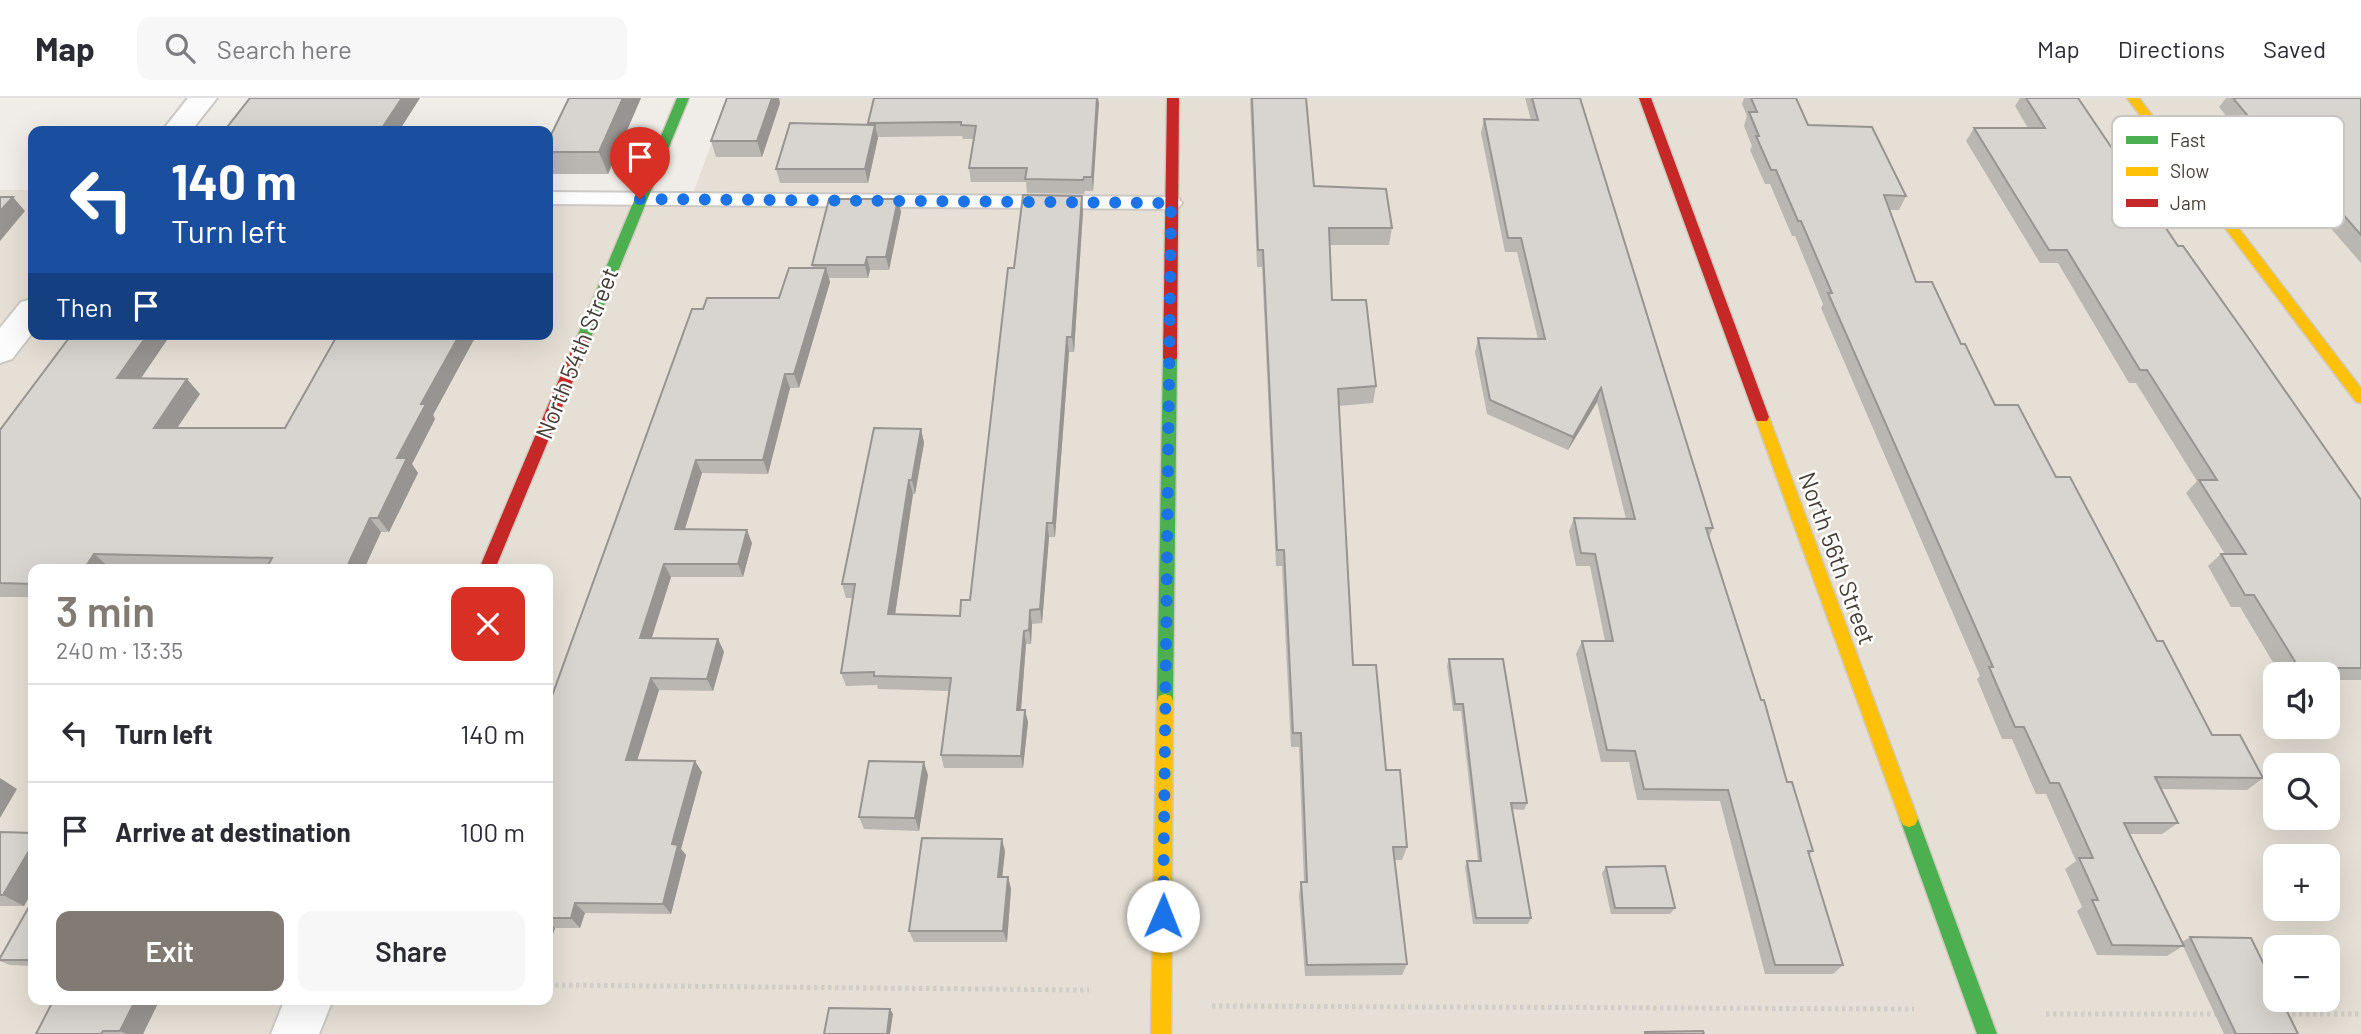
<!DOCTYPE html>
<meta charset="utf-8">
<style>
body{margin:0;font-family:Barlow,sans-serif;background:#f7f7f7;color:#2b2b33;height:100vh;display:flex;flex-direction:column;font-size:26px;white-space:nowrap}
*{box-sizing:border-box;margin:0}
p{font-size:23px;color:#7c7c81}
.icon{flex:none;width:38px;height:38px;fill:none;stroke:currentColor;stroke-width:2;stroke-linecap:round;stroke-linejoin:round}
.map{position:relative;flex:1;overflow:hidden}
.drawer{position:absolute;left:28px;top:466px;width:525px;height:441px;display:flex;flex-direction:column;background:#fff;border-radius:14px;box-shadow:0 7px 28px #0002}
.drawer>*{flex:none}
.hud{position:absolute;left:28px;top:28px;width:525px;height:214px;border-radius:14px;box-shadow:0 7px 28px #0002;background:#1a4fa0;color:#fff;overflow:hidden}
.buttons{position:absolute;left:2263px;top:564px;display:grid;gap:14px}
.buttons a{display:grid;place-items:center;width:77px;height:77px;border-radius:14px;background:#fff;box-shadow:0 7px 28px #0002;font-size:35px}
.pin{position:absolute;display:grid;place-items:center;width:60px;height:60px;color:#fff;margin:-72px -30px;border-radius:50% 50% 50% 0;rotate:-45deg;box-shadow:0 0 7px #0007}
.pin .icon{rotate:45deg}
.me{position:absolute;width:77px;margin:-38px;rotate:1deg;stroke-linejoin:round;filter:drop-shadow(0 0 5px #0008)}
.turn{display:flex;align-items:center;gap:24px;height:147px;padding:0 28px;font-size:32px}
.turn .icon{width:91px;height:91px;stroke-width:2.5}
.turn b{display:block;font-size:49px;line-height:60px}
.then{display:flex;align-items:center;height:66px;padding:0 28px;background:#0003;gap:14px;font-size:26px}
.round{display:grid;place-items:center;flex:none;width:74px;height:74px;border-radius:14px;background:#f7f7f7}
.headline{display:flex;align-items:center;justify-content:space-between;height:119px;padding:0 28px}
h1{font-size:42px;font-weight:600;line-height:52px;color:#827b73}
.cta{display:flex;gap:14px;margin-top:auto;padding:14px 28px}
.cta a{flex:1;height:80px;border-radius:14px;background:#827b73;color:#fff;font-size:28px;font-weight:600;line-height:80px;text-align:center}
.cta a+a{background:#f7f7f7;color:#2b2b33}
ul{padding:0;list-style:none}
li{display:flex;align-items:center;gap:21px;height:98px;padding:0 28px;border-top:2px solid #e1e1e2}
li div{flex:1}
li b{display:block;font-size:26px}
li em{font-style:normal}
header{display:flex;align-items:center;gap:42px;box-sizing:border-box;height:98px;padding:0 35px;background:#fff;border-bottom:2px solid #e1e1e2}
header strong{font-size:33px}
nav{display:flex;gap:38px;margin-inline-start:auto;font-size:24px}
.search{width:490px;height:63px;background:#f7f7f7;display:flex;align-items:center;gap:18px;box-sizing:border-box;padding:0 24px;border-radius:14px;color:#7c7c81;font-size:26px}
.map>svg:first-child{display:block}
</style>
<header>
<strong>Map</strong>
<div class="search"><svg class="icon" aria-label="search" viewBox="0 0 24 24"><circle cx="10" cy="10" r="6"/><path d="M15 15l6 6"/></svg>Search here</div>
<nav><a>Map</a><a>Directions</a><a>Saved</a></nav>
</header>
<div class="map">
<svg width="2361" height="936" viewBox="0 0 2361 936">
<rect width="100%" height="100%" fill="#f0ede8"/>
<path fill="#e5dfd5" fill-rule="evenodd" d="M728,0H2361V936H0V92H33V236H548V93H694ZM33,471H548V901H33ZM2275,576H2328V628H2275ZM2275,667H2328V719H2275ZM2275,758H2328V810H2275ZM2275,849H2328V901H2275Z"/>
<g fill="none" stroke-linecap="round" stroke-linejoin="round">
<defs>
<path id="lane" d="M548,94L1172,99L1179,101L1182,105L1179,109L1172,111L548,106Z"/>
<path id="street" d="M188,0H217L191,33H162Z
M33,201V234L12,261L0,265V230L21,204Z
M285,901H333L319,936H271Z"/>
<path id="fast" d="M677,0H689L591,239L584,244L579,242L577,239Z
M1170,255L1177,260L1173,603L1171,608L1165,610L1159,608L1157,603L1163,260Z
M1909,713L1915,715L1918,721L1997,936H1977L1900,721L1903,715Z"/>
<path id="slow" d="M2127,0H2139L2361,290V305L2356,304Z
M1762,314L1769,319L1918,721L1915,727L1909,729L1903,727L1900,721L1755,319Z
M1165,596L1171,598L1173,603L1171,936H1151L1157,603L1159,598Z"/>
<path id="jam" d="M1167,0H1179L1177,260L1170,265L1163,260Z
M1639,0H1651L1769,319L1767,323H1757L1755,319Z
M584,234L591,239L495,471H479L577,239Z"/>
</defs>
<use href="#lane" stroke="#ccc9c4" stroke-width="4"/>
<use href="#street" stroke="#ccc9c4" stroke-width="4"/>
<use href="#fast" stroke="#d0cabe" stroke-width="3"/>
<use href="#slow" stroke="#d0cabe" stroke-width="3"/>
<use href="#jam" stroke="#d0cabe" stroke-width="3"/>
<path stroke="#d1cdc9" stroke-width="5" stroke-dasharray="3.5 3.5" stroke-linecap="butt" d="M548,887L1089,892
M1212,908L1914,911
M2046,916H2220
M2285,916H2361"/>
<use href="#lane" fill="#fdfcfc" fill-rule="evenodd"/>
<use href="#street" fill="#fdfcfc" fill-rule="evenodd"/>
<use href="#fast" fill="#4caf50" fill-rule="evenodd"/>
<use href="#slow" fill="#ffc107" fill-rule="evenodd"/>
<use href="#jam" fill="#c62828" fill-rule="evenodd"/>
</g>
<path fill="#bab6b2" d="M569,0H641L608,76H553L548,65V43Z
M874,0H1098L1093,93H1085L1084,96L1027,95L1026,84H971L969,70L974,41H963L962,38L878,39L868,85H780L776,71L868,27Z
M1250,0H1306L1314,88L1392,130L1389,147H1329L1332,202L1376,288L1373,305L1339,308L1353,567L1386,672L1407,749L1402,762H1395L1407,866L1402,877L1305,878L1299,797L1301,784H1304L1299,649H1291L1282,468H1276L1262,169H1257Z
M1525,0H1580L1713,430L1709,439L1787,684L1813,753L1809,757L1843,867L1833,876H1765L1720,703L1637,702L1629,664H1601L1576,556L1582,543H1605L1590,468H1576L1569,433L1574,420L1626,421L1597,304L1568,352L1487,316L1475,254L1478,240L1538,241L1517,154H1505L1481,35L1484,21L1531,22Z
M1744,0H1796L1808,27L1906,98L1899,112H1890L1916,184L1961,246L1995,307L2056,379L2157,543L2212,637L2263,680L2247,692L2160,691L2178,725L2162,736H2129L2182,844L2190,839L2298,936H2224L2183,848L2167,858L2097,857L2077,813L2082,809L2065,771L2076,763L2046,696H2036L2012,641H2002L1977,581L1980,578L1821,210L1823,206L1795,138H1792L1770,86H1765L1750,52L1752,48L1744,28L1747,18L1742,6Z
M2020,0H2078L2178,148L2361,402V582H2328V576H2280L2240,509H2231L2208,468L2221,456H2225L2186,395L2197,383L2136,285H2129L2058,165H2040L1966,43L1974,30H2028L2015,8Z
M2226,0H2361V165L2281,73L2270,72L2219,9Z
M780,5L762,59H716L711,43Z
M898,101L901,114L889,172H870L868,180H829L830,184L799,290H790L768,376L702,375L685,431L752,445L743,479H671L651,540L718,541L724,554L713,593L659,592L637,662L702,674L681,751L686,757L671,816L585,815L580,830H555L548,851V609L703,211L779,200L813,170L812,167Z
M1083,113L1074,254H1069L1055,439H1049L1042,525L1032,526L1031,546H1026L1021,612L1028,624L1023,670H944L941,657L949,593L878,591L877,587L846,588L841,575L853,500H846L842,486L921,331L924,345L915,396H913L895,517L960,518L970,502L1014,170Z
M72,236H171L141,280L200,296L177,330H285L338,236H477L433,317L435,321L412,366L418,375L389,434H381L364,471H33V499H0V332Z
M1449,561L1527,705L1524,712L1512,711L1531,820L1528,826H1473L1465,769L1467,763H1478L1461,613H1453L1447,568Z
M928,677L919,733L864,731L859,719Z
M0,734L33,735V792L24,808H0Z
M1005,753L1002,779H1008L1011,791L1007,844H914L909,833Z
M1606,769L1675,810L1670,816H1611L1602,775Z
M33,808V868L10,867L0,863V860Z
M160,901L143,936H36Z"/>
<path fill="#979491" d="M402,0H420L399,33H380Z
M623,0H641L608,76L599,54Z
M772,0H779L780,5L762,59L757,43Z
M1097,0H1098L1099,5L1093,93L1092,79Z
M875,27L878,40L868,85L865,71Z
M1082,98L1083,113L1074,254L1072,239Z
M13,99L25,113L0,143V113Z
M898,101L901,114L889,172L886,159Z
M867,159L870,172L868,180L865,167Z
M826,170L830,184L799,290L794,276Z
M148,236H171L131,295L117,280Z
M460,236H477L433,317L435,321L412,366L418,375L389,434L378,420L397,360L421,306Z
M1067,239L1069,254L1055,439L1053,425Z
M785,276L790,290L768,376L763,362Z
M187,281L200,296L167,345L154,330Z
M1601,290L1597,304L1568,352L1573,339Z
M921,331L924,345L915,396L912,382Z
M696,362L702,375L681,444L675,431Z
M909,382L913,396L893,530L888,516Z
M370,420L381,434L364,471H346Z
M1047,425L1049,439L1042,525L1040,511Z
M747,432L752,445L743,479L738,466Z
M94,456L110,470L109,471H84Z
M664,466L671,479L648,552L640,540Z
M1030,512L1032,526L1031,546L1029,532Z
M1024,533L1026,546L1020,624L1017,612Z
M718,541L724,554L713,593L707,581Z
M651,580L659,592L634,673L626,662Z
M1025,612L1028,624L1023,670L1021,658Z
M695,663L702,674L681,751L686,757L671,816L663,806L672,746Z
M924,664L928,677L919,733L915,720Z
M0,680L17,691L0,720Z
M1002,741L1005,753L1001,791L998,779Z
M33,746V792L24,808L3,797Z
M1008,779L1011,791L1007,844L1003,833Z
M575,805L585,815L580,830L571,820Z
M548,823L555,830L548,851Z
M136,901H160L143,936H127L120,933Z
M890,911L893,916L890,936H887Z"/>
<path fill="#d8d4cf" stroke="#979491" stroke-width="2" d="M250,0H402L380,33H224Z
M569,0H623L599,54H548V43Z
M727,0H772L757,43H711Z
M874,0H1097L1092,79H1084L1083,82L1025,81L1027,70H969L976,28L961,27V24L868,25Z
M1252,0H1306L1314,88L1386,91L1392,130H1329L1332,202H1366L1376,288L1338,291L1353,567H1376L1386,672H1400L1407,749H1393L1407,866L1307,867L1301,784H1307L1301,635H1293L1284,452H1277L1263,152H1258Z
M1532,0H1580L1713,430H1706L1761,602H1764L1787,684H1792L1813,753H1808L1843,867H1775L1728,692L1644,691L1635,653L1607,652L1582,543H1613L1595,456L1581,455L1574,420L1635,421L1601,290L1573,339L1490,302L1478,240L1545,241L1521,140H1508L1484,21L1538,22Z
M1751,0H1796L1808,27L1872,29L1906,98L1884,97L1916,184H1932L1961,246H1965L1995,307H2018L2056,379H2070L2157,543H2163L2212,637H2240L2263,680L2155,679L2178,725H2124L2184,848L2112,847L2092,802H2098L2079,760H2093L2059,685H2050L2024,629H2015L1989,569H1993L1828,195H1832L1801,123H1798L1776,72H1771L1756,38H1759L1749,14H1757Z
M2026,0H2078L2178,148H2183L2247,238L2361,402V570H2299L2254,497H2245L2221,456H2246L2199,382H2217L2147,272H2140L2067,152H2049L1974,30H2045Z
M2233,0H2361V137L2293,59L2281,58Z
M790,25L875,27L865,71H776Z
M1023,97L1082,98L1072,239H1067L1053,425H1047L1040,511L1030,512L1029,532L1024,533L1017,612H1025L1021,658L941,657L951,580L874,578V574L841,575L855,486H842L874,330L921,331L912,382H909L888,516L960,518L961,502H970L1008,170H1014Z
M0,99H13L0,113Z
M829,101H898L886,159H867L865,167H812Z
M789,170H826L794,276H785L763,362H696L675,431L747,432L738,466H664L640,540L718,541L707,581L651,580L626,662L695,663L672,746L678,747L663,806L575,805L571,820H548V609L692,211H703L707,200H779Z
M72,236H148L117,280L187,281L154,330H285L338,236H460L421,306H426L397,360H407L378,420H370L346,471H266L272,460L94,456L84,471H33V486L0,485V332Z
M1449,561H1503L1527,705H1511L1531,820H1476L1467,763H1481L1463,606H1455Z
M869,663L924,664L915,720L859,719Z
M0,734L33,735V746L3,797H0Z
M922,740L1002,741L998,779H1008L1003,833H909Z
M1665,768L1675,810H1615L1606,769Z
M30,807L33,808V862H0V860Z
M2190,839L2251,840L2275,889V901H2281L2298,936H2236Z
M54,901H136L120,933H103L101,936H36Z
M829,910L890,911L887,936H824Z
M1703,933L1704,936H1645V934Z"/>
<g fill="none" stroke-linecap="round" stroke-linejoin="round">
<path stroke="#1a73e8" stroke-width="12" stroke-dasharray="0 21.6" d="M640,101L1171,105L1163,818"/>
</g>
<g text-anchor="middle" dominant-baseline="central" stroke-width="5" stroke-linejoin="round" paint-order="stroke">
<g font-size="24" fill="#463e34" stroke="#fff">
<text transform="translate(576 255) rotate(-68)">North 54th Street</text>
<text transform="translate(1838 460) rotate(70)">North 56th Street</text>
</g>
</g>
<rect x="2112" y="18" width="232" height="112" rx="10" fill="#fff" stroke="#c8c5c2" stroke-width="2"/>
<rect x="2126" y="38" width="32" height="8" fill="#4caf50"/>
<rect x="2126" y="69" width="32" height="9" fill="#ffc107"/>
<rect x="2126" y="101" width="32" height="8" fill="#c62828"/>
<g font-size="19" fill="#463e34">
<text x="2170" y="49">Fast</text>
<text x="2170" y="80">Slow</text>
<text x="2170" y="112">Jam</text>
</g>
</svg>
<div class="buttons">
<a><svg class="icon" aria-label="sound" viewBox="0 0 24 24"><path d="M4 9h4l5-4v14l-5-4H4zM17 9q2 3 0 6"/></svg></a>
<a><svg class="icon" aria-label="search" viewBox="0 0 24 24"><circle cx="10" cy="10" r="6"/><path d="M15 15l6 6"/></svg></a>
<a>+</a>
<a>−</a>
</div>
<div class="pin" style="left:640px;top:101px;background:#d93025"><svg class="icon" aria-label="arrive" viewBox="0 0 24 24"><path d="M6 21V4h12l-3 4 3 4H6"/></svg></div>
<svg class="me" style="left:1163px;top:818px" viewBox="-20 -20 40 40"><circle r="19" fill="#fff"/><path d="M0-13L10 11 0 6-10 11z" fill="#1a73e8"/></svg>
<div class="hud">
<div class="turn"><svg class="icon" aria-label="left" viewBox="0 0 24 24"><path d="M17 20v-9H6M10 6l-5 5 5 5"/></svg><div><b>140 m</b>Turn left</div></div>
<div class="then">Then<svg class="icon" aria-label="arrive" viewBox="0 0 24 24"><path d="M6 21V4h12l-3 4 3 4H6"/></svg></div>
</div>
<section class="drawer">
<div class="headline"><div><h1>3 min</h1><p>240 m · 13:35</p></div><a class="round" style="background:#d93025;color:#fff"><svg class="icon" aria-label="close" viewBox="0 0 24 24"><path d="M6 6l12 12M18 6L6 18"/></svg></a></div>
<ul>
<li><svg class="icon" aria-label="left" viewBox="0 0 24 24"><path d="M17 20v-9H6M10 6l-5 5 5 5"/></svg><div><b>Turn left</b></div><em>140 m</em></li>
<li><svg class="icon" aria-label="arrive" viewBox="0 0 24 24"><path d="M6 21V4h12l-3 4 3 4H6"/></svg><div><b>Arrive at destination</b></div><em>100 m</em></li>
</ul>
<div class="cta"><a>Exit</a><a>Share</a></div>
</section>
</div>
